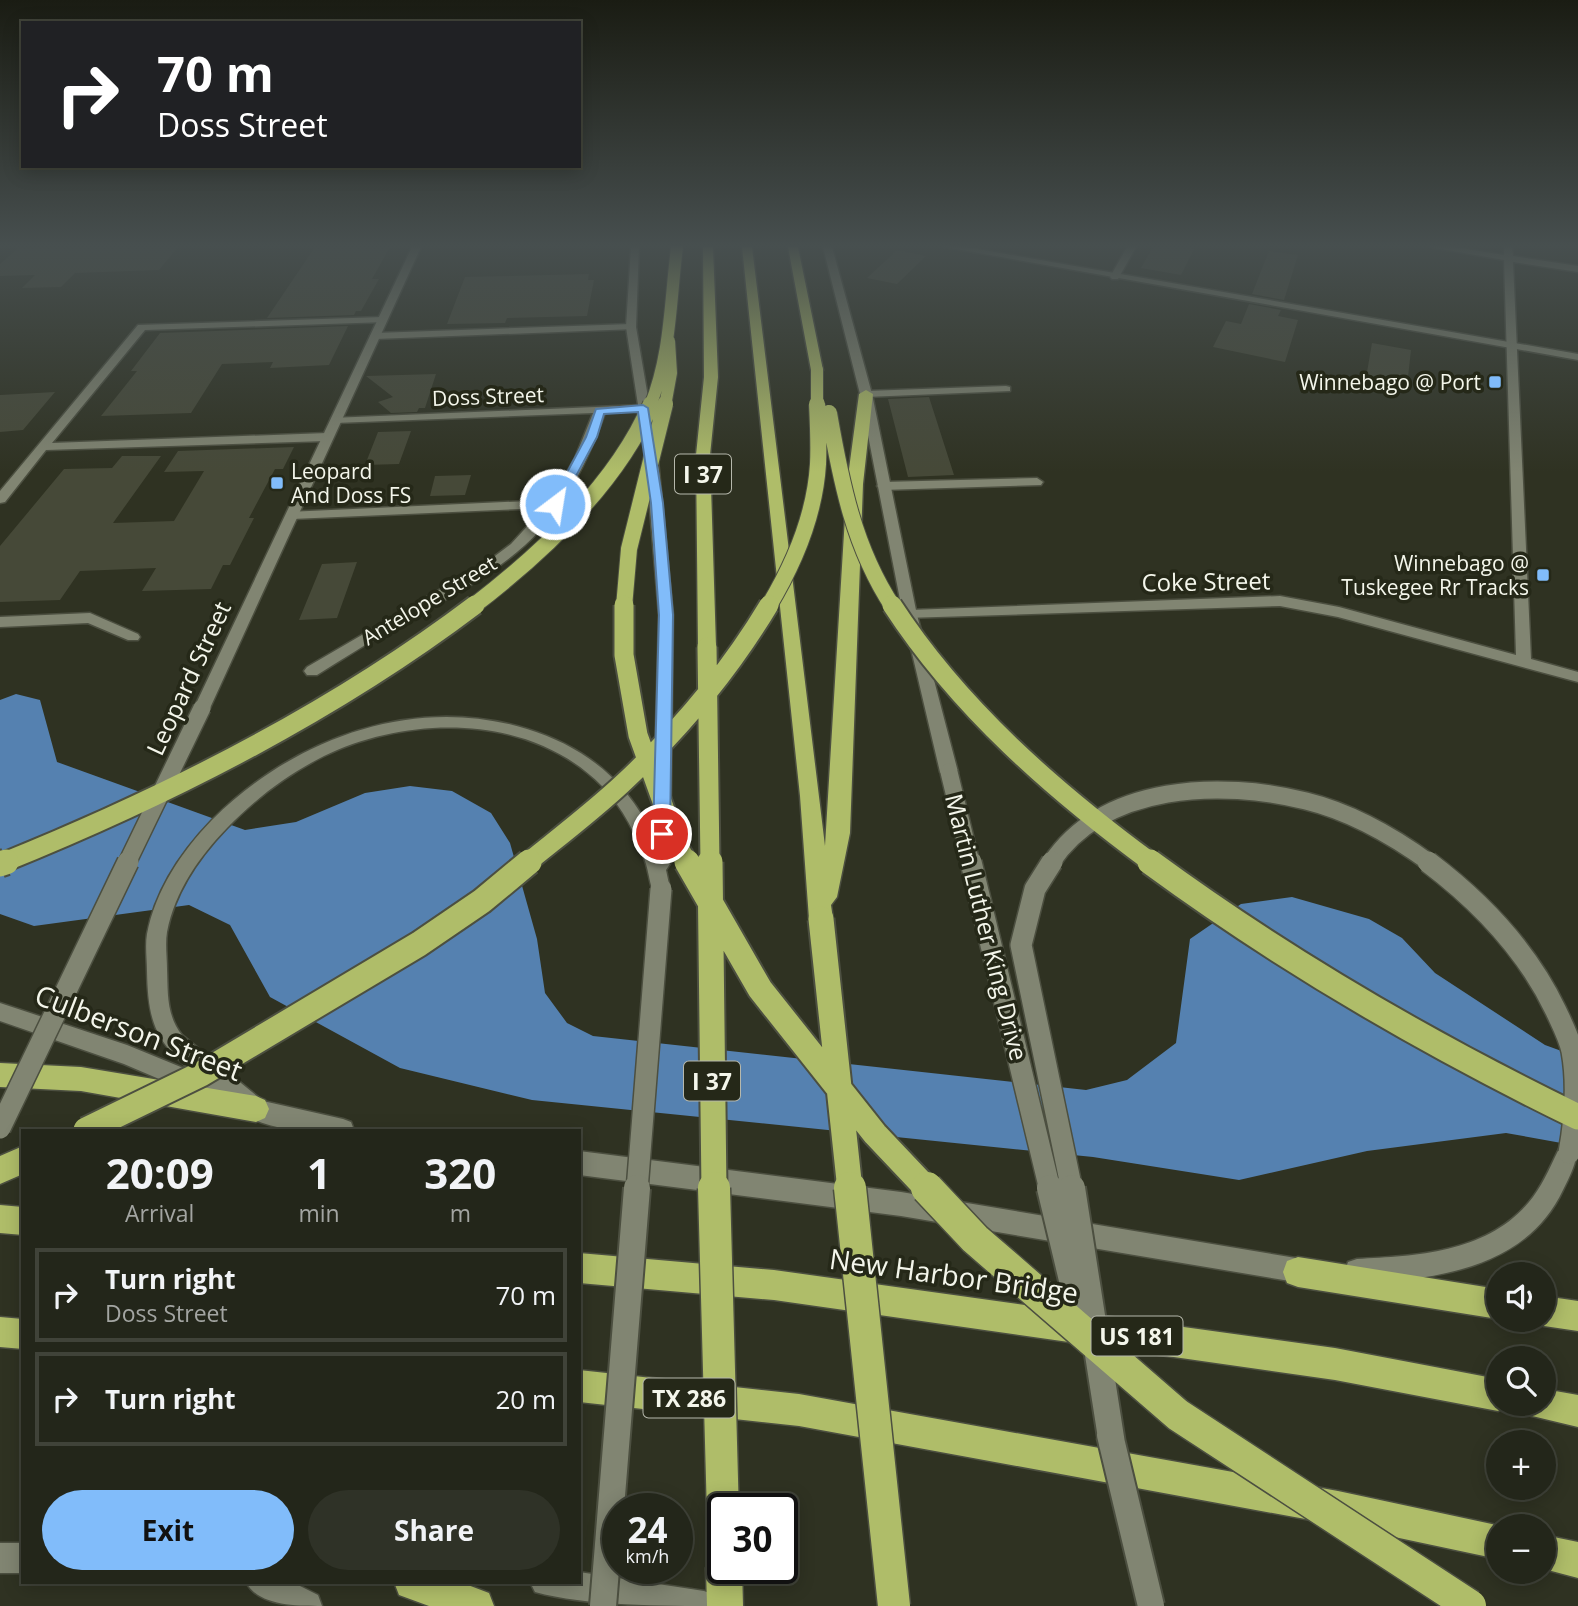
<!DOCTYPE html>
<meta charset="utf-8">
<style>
body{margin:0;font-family:"Open Sans",sans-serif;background:#2f3227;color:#f1f3f6;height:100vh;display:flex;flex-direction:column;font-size:26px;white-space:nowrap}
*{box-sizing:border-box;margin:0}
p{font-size:23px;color:#a3a5a2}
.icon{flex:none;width:38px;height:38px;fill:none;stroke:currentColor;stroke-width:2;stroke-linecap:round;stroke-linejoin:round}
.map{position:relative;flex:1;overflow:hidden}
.sheet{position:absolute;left:21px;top:1129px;width:560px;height:455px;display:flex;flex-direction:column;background:#23261a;border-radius:0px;box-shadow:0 4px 18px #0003,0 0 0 2px #404339}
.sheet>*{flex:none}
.hud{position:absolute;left:21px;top:21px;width:560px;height:147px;border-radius:0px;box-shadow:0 4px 18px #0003,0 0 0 2px #404339;background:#202124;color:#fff;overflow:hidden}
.fabs{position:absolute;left:1486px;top:1262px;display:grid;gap:14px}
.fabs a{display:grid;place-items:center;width:70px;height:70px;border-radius:50%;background:#23261a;box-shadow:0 4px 18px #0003,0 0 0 2px #404339;font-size:35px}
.speed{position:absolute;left:602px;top:1493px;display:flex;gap:14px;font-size:35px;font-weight:700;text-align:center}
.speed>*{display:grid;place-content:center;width:91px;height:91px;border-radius:50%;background:#23261a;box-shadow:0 4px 18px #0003,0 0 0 2px #404339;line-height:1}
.speed small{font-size:18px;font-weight:400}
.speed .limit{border:4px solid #111;border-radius:10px;background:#fff;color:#111}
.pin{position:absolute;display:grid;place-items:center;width:60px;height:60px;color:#fff;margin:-30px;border:4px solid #fff;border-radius:50%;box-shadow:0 2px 7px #0007}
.me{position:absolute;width:77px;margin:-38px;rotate:31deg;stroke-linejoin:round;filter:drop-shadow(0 0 5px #0008)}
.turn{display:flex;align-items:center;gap:24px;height:147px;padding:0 21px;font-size:32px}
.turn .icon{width:91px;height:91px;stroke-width:2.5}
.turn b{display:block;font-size:49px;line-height:60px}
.eta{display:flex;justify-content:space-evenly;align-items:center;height:119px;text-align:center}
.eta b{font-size:42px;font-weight:700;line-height:49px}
.primary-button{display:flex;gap:14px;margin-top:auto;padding:14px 21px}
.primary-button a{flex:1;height:80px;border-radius:42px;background:#81bcfa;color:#111;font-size:28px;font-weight:700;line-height:80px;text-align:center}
.primary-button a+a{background:#2f3227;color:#f1f3f6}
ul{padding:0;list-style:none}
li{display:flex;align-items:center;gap:21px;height:94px;margin:0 14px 10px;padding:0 7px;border:4px solid #404339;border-radius:0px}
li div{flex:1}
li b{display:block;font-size:26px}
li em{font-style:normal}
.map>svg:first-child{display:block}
</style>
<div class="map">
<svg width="1578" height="1606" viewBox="0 0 1578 1606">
<rect width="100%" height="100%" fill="#2f3222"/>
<path fill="#5581b0" d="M16,694L40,700L57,762L245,830L296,822L365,793L410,786L452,791L491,813L510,843L537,939L545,993L567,1023L593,1036L1086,1090L1127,1080L1176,1043L1190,939L1241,904L1292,897L1369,919L1402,938L1435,973L1545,1045L1578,1057V1146L1506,1133L1367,1151L1239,1180L1093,1157L532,1100L400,1068L270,997L230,925L189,905L34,926L0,914V700Z"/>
<path fill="#464938" d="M178,247L159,270L75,273L61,287L22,288L35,275L0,276V264L18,248Z
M315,247H390L372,279H379L361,311H356L354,315L267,318Z
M1153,247H1195L1181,275L1141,268Z
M897,250L926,256L897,284L867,278Z
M1269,251L1298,255L1284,300L1252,294Z
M589,274L588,280H594L587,316L507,318L505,323L447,324L465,277Z
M1249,304L1281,310L1278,316L1298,320L1285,362L1213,347L1226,321L1241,324Z
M348,326L329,365L270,368L273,362L222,364L191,413L101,416L137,371H131L160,333Z
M1372,343L1411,350L1407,386L1366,378Z
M436,374L425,408H419L417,412L391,413L378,402L393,397L366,376Z
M55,392L23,430L0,432V395Z
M929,397L954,475L908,477L888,399Z
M411,431L399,464L365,465L378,432Z
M294,447L283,469H275L249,518H254L230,565H223L211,589L142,591L156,568L80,571L60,600L0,602V546L64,469L112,468L122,456H161L113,523L174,521L204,471L164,472L178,451Z
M471,475L465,495L430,496L435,476Z
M357,562L337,618L299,620L322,564Z"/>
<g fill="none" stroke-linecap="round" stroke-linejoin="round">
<defs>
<path id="street" d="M1127,247H1136L1118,279H1112L1110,277Z
M1430,247H1454L1504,255V247H1512L1513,256L1578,266V272L1513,262L1531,659L1578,672V682L1338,617L1280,606L905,618L903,615L910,610L1280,596L1339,607L1516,655L1504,260Z
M382,317L386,318V322L145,330L52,443L327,433L333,437L327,441L46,450L5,502L0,503V491L138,325Z
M631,324L635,325V329L375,339L370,336L375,333Z
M1006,386L1010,387V391L866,397L860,394L866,391Z
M643,405L647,406V410L605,413C590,455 571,496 541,529C501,573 446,599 395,627C369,642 343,659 317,675H307L304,671L307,667L487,562L511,544L544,508L292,519L287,518V512L551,500L575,458L593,413L335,423L331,422V418Z
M1037,478L1043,482L1041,485L883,490L877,486L883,482Z
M90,613L138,634L140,637L138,640H128L88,623L0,627V617Z"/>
<path id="secondary" d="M412,247H421L210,708L208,712H196L194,708Z
M631,247H639L636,327L657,450L673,615L670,864L666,870L670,889L668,894L661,897L654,894C650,885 649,874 646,864C637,835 623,808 602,786C531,714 411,714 324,756C288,774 255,799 227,828C199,857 175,891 167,932C165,944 167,957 167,969C168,992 166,1015 182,1035L263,1101L343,1119L351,1122L354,1130C311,1130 267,1135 232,1106L227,1108L124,1064L0,1021V1003L127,1045L193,1072C154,1041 148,1019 147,971C147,959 145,946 147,934C155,891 182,851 212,820C294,738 414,694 527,729C585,747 626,780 653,835L659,615L645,450L626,327Z
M823,247H832L872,394L917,615L958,772L955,776H943L940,772L903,615L860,394Z
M945,247H966L1578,354V360Z
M1569,1142L1577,1145C1578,1161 1570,1176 1563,1190C1526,1269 1434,1280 1357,1283L1348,1280L1345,1271L1348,1262L1357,1259C1420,1256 1492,1252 1533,1197C1545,1181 1552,1162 1561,1145Z
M579,1151L901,1192L1308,1260L1317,1263L1320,1272L1317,1281L1308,1284L901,1216L579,1175Z
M0,1543H23V1573H0Z
M579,1572L704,1591L715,1595L719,1606C664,1606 585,1606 535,1592L530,1582H579Z
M246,1582H292L318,1595L322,1606C296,1606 258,1606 246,1582Z"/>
<path id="highway" d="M703,247H713L718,377L710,455L716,647L707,653L698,647L696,455L704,377Z
M742,247H752L825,846L847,484L859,394L866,390L873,394L863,484L850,833L837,897L831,905L833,919L829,926L821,929L813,926L809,919L800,796Z
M788,247H798L823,370L822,373H812L811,370Z
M0,1063L81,1067L256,1096L265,1100L269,1109L265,1118L256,1122L81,1091L0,1087Z
M23,1146V1174L0,1184V1156Z
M0,1205L23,1207V1235L0,1233Z
M579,1253L774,1270L1335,1348L1498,1379V1404H1510L1498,1411L1335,1380L774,1300L579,1283Z
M1298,1257L1498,1289V1319L1298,1287L1287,1283L1283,1272L1287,1261Z
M1544,1296L1578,1301V1331L1544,1326L1533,1322L1532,1320H1544Z
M0,1317L23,1319V1349L0,1347Z
M579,1370L799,1394L1338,1491L1501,1526H1498V1559L1338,1525L799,1426L579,1402Z
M1544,1389L1578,1395V1427L1528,1415L1523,1404H1544Z
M1544,1535L1578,1542V1578L1544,1569Z
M723,1551V1568H742L743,1606H707L706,1568L712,1556Z
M394,1582H460L489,1593L494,1606H429L399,1595Z"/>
</defs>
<use href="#street" stroke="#4c4f40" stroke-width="3"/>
<use href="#secondary" stroke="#4c4f40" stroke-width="3"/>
<use href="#highway" stroke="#4c4f40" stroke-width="3"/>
<use href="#street" fill="#818572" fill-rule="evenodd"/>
<use href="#secondary" fill="#818572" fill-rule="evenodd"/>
<use href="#highway" fill="#afbd69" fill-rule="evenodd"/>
<defs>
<path id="secondary-bridge-far2" d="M949,772L971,863
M127,863L202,708
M1051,863C1104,783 1222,780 1306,801C1351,812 1393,836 1430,863"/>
<path id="secondary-bridge-far1" d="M971,862L1050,1190
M1052,862L1035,889L1021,945L1072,1190
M1428,862C1481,902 1527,950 1556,1011C1562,1024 1569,1037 1572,1051C1578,1084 1575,1120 1569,1153
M0,1128L128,862
M637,1190L661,889"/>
<path id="secondary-bridge" d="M1050,1188L1083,1326
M1072,1188L1112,1444
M1110,1435L1151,1606
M603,1606L637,1188"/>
<path id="highway-bridge-far4" d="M817,370V406
M650,406C671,354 670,302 677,247
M665,406L671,373L669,341"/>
<path id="highway-bridge-far3" d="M829,413C841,482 854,548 893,607
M472,607C540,555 617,484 651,404
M624,607L629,549L665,404
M768,607C794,564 815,514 818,464C819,444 818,424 817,404"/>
<path id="highway-bridge-far2" d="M624,605V655L638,735L678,846L688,863
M892,605C959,708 1054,791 1152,863
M707,647L710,863
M2,863C168,796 331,714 475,605
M527,863C559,837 592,812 622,784C678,732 730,670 769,605"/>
<path id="highway-bridge-far1" d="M687,862L760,989L875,1134L928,1190
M710,862L714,1190
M1150,862C1285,961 1428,1044 1578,1117
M0,864L6,862
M821,919L850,1190
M86,1130L201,1074L419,944L482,901L529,862"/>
<path id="highway-bridge" d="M714,1188L723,1515
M850,1188L894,1606
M927,1188L975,1239L1178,1415L1470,1606"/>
</defs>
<use href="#secondary-bridge-far2" stroke="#4c4f40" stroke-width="20" stroke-linecap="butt"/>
<use href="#secondary-bridge-far1" stroke="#4c4f40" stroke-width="24" stroke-linecap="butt"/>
<use href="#secondary-bridge" stroke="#4c4f40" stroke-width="30" stroke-linecap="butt"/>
<use href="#highway-bridge-far4" stroke="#4c4f40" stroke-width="14" stroke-linecap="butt"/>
<use href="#highway-bridge-far3" stroke="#4c4f40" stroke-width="18" stroke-linecap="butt"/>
<use href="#highway-bridge-far2" stroke="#4c4f40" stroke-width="23" stroke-linecap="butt"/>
<use href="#highway-bridge-far1" stroke="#4c4f40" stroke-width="29" stroke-linecap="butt"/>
<use href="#highway-bridge" stroke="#4c4f40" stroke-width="35" stroke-linecap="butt"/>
<use href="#secondary-bridge-far2" stroke="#818572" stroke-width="17"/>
<use href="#secondary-bridge-far1" stroke="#818572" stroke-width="21"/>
<use href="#secondary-bridge" stroke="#818572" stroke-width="26"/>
<use href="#highway-bridge-far4" stroke="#afbd69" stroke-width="12"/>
<use href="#highway-bridge-far3" stroke="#afbd69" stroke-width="16"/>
<use href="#highway-bridge-far2" stroke="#afbd69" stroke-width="19"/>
<use href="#highway-bridge-far1" stroke="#afbd69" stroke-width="25"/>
<use href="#highway-bridge" stroke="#afbd69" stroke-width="32"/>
</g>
<linearGradient id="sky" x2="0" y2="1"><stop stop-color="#1a1c13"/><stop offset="0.52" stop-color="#474f4f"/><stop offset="1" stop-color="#474f4f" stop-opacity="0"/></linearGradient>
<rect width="1578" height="472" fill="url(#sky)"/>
<path fill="#81bcfa" stroke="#547aa2" stroke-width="2" d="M643,405L648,408L663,503L673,615L670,834L662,841L653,834L659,615L651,503L638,412L604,414L597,437L561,504L555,508L550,504L586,437L596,409Z"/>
<g fill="#81bcfa" stroke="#252818" stroke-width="2.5">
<rect x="1488" y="375" width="14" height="14" rx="3.5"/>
<rect x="270" y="476" width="14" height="14" rx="3.5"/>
<rect x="1536" y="568" width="14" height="14" rx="3.5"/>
</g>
<g text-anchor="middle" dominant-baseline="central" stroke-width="7" stroke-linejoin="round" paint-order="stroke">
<g font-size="21" fill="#f4f6eb" stroke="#252818" text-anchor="end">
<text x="1481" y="382">Winnebago @ Port</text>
<text x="291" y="471" text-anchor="start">Leopard<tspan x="291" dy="24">And Doss FS</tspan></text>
<text x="1529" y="563">Winnebago @<tspan x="1529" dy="24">Tuskegee Rr Tracks</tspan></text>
</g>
<g font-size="21" fill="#f4f6eb" stroke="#252818">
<text transform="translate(488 396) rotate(-2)">Doss Street</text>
<text transform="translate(429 600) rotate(-31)">Antelope Street</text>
</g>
<g fill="#252818" stroke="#b6b8ac" stroke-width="2">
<rect x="675" y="454.5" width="56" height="39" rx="5"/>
<rect x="684" y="1061.5" width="56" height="39" rx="5"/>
<rect x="1091.5" y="1316.5" width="91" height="39" rx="5"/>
<rect x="643.5" y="1378.5" width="91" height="39" rx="5"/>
</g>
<g font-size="23" font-weight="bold" fill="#f4f6eb">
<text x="703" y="474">I 37</text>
<text x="712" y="1081">I 37</text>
<text x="1137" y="1336">US 181</text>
<text x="689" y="1398">TX 286</text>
</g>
<g font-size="24" fill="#f4f6eb" stroke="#252818">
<text transform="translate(1206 581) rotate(-1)">Coke Street</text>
<text transform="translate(188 678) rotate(-65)">Leopard Street</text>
<text transform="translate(987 927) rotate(76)">Martin Luther King Drive</text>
</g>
<g font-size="28" fill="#f4f6eb" stroke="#252818">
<text transform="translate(139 1032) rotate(21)">Culberson Street</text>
<text transform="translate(954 1275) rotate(8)">New Harbor Bridge</text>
</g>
</g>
</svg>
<div class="fabs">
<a><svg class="icon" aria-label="sound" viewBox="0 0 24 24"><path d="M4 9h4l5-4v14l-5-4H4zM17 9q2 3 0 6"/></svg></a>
<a><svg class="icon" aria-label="search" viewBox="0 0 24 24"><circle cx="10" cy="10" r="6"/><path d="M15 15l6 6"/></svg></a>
<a>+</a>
<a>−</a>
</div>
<div class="speed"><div>24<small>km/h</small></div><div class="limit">30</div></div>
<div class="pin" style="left:662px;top:834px;background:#d93025"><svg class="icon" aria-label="arrive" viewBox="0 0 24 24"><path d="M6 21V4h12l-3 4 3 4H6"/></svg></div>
<svg class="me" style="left:555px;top:504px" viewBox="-20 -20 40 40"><circle r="17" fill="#81bcfa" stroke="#fff" stroke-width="3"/><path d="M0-11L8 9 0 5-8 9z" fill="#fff"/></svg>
<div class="hud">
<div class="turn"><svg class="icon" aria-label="right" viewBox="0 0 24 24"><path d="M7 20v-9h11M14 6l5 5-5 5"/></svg><div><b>70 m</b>Doss Street</div></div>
</div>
<section class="sheet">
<div class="eta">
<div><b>20:09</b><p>Arrival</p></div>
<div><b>1</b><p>min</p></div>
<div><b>320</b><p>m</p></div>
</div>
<ul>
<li><svg class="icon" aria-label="right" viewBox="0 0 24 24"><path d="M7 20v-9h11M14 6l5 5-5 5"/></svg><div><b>Turn right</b><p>Doss Street</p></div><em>70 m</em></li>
<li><svg class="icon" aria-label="right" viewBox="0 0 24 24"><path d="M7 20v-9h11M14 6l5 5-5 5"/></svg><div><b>Turn right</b></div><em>20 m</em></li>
</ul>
<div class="primary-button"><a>Exit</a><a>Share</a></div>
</section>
</div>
